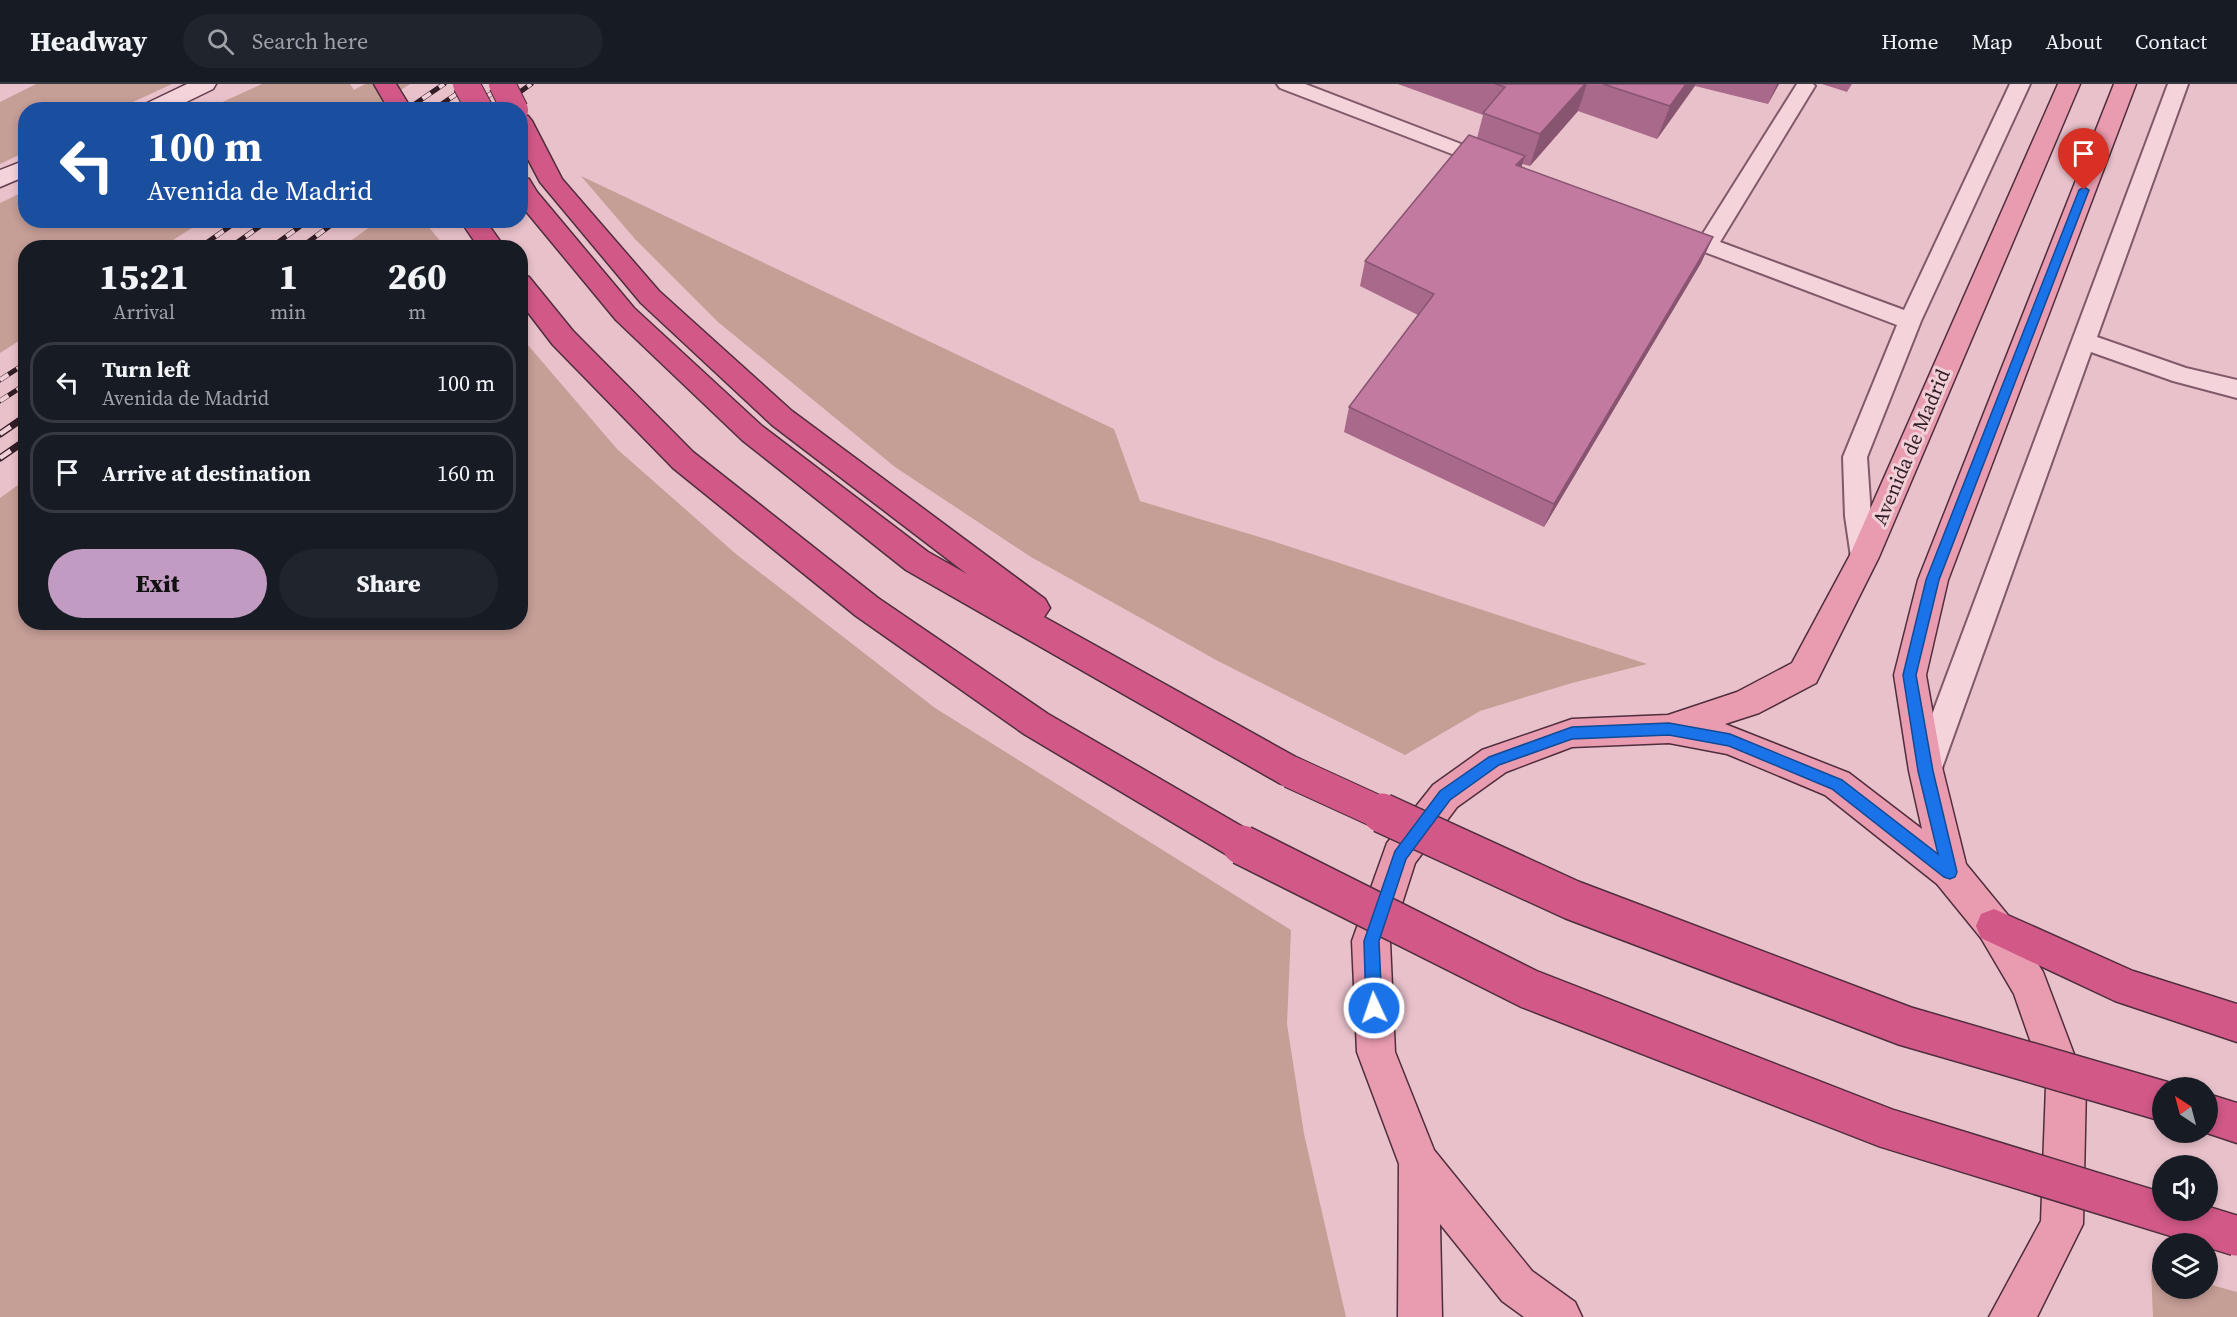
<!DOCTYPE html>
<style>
body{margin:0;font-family:"Source Serif 4",serif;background:#20242c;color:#f1f3f6;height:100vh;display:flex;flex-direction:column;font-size:22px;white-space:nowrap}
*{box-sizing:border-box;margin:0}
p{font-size:20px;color:#9ea1a6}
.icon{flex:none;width:33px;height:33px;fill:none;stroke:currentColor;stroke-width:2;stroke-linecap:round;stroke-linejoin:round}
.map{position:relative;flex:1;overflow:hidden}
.drawer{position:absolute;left:18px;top:156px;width:510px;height:390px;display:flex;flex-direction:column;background:#171b24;border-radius:24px;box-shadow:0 3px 9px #0003}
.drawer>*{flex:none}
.top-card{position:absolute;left:18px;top:18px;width:510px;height:126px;border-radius:24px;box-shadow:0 3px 9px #0003;background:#1a4fa0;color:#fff;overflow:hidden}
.needle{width:39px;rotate:324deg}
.fabs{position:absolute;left:2152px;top:993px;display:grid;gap:12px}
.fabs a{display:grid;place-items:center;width:66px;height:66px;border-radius:50%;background:#171b24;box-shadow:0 3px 9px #0003;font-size:30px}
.pin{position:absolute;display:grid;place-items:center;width:51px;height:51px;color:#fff;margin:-62px -26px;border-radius:50% 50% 50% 0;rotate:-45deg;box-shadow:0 0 6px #0007}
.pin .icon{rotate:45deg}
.me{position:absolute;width:66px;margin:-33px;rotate:357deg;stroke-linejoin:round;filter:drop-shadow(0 0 4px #0008)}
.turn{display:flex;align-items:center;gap:21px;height:126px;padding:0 30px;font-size:27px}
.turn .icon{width:78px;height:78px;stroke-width:2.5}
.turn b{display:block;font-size:42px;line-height:51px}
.eta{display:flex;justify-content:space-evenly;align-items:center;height:102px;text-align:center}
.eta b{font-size:36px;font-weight:800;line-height:42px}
.cta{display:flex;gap:12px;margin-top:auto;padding:12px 30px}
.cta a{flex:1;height:69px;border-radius:36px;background:#c29bc3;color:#111;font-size:24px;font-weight:800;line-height:69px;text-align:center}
.cta a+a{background:#20242c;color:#f1f3f6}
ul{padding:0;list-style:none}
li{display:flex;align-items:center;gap:18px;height:81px;margin:0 12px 9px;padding:0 18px;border:3px solid #363941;border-radius:24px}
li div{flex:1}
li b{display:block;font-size:22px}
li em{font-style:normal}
header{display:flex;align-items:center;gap:36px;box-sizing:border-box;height:84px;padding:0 30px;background:#171b24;border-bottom:2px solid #363941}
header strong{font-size:28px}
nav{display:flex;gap:33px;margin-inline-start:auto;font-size:21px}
.search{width:420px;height:54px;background:#20242c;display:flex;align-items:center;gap:15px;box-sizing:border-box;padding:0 21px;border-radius:33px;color:#9ea1a6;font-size:22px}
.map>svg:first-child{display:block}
</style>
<header>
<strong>Headway</strong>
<div class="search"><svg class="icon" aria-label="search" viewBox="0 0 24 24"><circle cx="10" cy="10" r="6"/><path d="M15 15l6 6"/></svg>Search here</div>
<nav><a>Home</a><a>Map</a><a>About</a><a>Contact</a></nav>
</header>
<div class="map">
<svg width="2237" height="1233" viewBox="0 0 2237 1233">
<rect width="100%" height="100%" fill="#e9c1ca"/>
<path fill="#c59e96" d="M36,0H172L118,25L26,26L25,68L0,80V18Z
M262,0H350L354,6L365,0H410L372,25L205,26Z
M581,92L1114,345L1140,417L1266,455L1647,580L1572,599L1480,627L1405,671L1218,577L1031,473L895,383L718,238L635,155Z
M25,107L26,136L203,137L162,163L26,164L25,253L0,269V119Z
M378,137H424L445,163H342Z
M521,253L617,365L736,470L935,624L1291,846L1287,940L1304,1050L1346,1233H0V414L25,396L26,538H520Z
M2151,1185L2163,1188V1204H2208V1200L2237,1208V1233H2153Z"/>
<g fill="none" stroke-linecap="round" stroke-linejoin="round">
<defs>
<path id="lane" d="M1277,0H1305L1500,75L1503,79L1500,83L1493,85L1486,83L1280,4Z
M1797,0H1813L1815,2L1720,158L1904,226L2010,0H2030L1921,237L1867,373L1871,432L1877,473L1873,480L1864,483L1855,480L1851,473L1845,432L1843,373L1897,241L1665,153L1662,148L1665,143L1673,141L1702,151Z
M2168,0H2188L2097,253L2186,284L2237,296V314L2173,297L2091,268L1941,687L1936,696L1926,700L1916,696L1911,687Z"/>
<path id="secondary" d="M187,0H216L213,5L170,26H140L143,21Z
M26,76V92L0,103V86Z"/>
<path id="primary" d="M2058,0H2080L1879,473L1816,599L1759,629L1725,640L1849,689L1922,745L1909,687L1894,591L1918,496L2114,0H2136L1948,496L1926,591L1943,687L1966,780L2007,830L2043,888L2086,1002L2083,1140L2037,1233H1989L2041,1137L2046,1002L2014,910L1981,854L1937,800L1825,711L1727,670L1669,659L1572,663L1506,688L1457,723L1415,779L1390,857L1395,968L1434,1066L1532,1187L1575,1218L1582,1233H1524L1502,1217L1440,1140L1442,1233H1398L1399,1080L1357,968L1352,857L1387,759L1433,701L1482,666L1572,635L1668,631L1737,608L1792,579L1849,473Z"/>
<path id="highway" d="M374,0H396L412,26H389Z
M520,30L528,32L532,37L562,95L659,207L792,327L1045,515L1050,524L1044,533L1303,677L1308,688L1303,699L1291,703L1279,699L906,486L742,356L616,236L520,120V93L529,95L537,108L634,224L762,342L928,468L967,490L772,341L641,219L540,98L520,60Z
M460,136H485L505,164H479Z
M520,190L529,193L573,247L693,368L878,514L1048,630L1255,750L1260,761L1255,772L1242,777L1229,772L1024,650L856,532L673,384L553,261L520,218Z
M1994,825L2133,887L2237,920V958L2115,917L1981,854L1976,842L1981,830Z
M2208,1010L2237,1019V1059L2204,1048H2208Z"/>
</defs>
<use href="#lane" stroke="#805a6a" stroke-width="4"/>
<use href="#secondary" stroke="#623d4e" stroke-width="3"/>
<use href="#primary" stroke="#4e2e3d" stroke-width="3"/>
<use href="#highway" stroke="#4e2e3d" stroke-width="3"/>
<use href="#lane" fill="#f5d3db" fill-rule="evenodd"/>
<use href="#secondary" fill="#f5d3db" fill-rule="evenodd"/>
<use href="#primary" fill="#e99baf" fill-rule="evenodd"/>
<use href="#highway" fill="#d15887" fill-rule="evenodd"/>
<defs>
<path id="rail-far1" d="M406,26L444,0
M433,26L471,0
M468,26L505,0
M495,26L531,0
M199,164L239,136
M229,164L269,136
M270,164L309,136
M300,164L338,136
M0,296L26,279
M0,317L26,300"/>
<path id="rail" d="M0,350L26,332
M0,374L26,356"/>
</defs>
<use href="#rail-far1" stroke="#311d26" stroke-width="5"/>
<use href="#rail" stroke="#311d26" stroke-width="7"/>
<use href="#rail-far1" stroke="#f1cfd7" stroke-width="4" stroke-dasharray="10" stroke-linecap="butt"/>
<use href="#rail" stroke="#f1cfd7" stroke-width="4.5" stroke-dasharray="13" stroke-linecap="butt"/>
<defs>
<path id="highway-bridge-far2" d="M466,0L480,26
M502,0L515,26"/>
<path id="highway-bridge-far1" d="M1291,688L1385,731"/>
<path id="highway-bridge" d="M1382,729L1572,816L1905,942L2163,1017
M1242,761L1529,905L1886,1044L2237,1152"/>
</defs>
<use href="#highway-bridge-far2" stroke="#4e2e3d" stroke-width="28" stroke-linecap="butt"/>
<use href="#highway-bridge-far1" stroke="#4e2e3d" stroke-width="34" stroke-linecap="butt"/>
<use href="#highway-bridge" stroke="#4e2e3d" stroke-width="42" stroke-linecap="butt"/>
<use href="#highway-bridge-far2" stroke="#d15887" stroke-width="26"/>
<use href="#highway-bridge-far1" stroke="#d15887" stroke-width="32"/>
<use href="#highway-bridge" stroke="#d15887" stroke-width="39"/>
</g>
<path fill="#a8698a" d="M1398,0H1779L1768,20L1695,2L1657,55L1578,27L1530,82L1522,80L1521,83L1713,153L1701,179L1544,443L1344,348L1349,323L1418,231L1360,202L1365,177L1477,54L1483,31Z
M1822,0H1852L1847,8Z"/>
<path fill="#885571" d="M1585,0H1587L1578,27L1530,82L1540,50Z
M1686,0H1696L1657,55L1670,22Z
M1777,0H1779L1768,20Z
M1525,72L1517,97L1516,81Z
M1713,153L1701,179L1544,443L1554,420Z"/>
<path fill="#c37aa1" stroke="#885571" stroke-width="1.5" d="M1495,0H1585L1540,50L1483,29L1505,3Z
M1603,0H1686L1670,22Z
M1469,51L1525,72L1516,81L1713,153L1554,420L1349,323L1434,210L1365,177Z"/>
<path fill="#1a73e8" stroke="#114b97" stroke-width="1.5" d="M2084,103L2089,106L1939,496L1916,591L1933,687L1957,788L1955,793L1950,795L1944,793L1832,705L1729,662L1669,651L1572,655L1499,681L1450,716L1406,775L1379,857L1382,924L1380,929L1374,931L1369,929L1366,924L1364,857L1395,767L1440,707L1489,673L1572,643L1669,639L1730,650L1842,696L1938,770L1918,687L1903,591L1926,496L2079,106Z"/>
<g text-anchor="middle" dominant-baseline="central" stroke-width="6" stroke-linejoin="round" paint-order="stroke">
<g font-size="20" fill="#311d26" stroke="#f1cfd7">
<text transform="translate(1911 363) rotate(-67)">Avenida de Madrid</text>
</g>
</g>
</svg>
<div class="fabs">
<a><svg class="needle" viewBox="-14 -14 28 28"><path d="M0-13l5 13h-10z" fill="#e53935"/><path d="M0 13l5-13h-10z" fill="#9ea1a6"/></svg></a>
<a><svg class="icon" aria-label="sound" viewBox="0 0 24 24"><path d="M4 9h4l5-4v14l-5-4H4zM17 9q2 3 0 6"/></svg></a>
<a><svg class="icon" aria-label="layers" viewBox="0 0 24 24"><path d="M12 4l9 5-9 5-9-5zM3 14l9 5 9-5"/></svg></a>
</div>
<div class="pin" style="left:2084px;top:106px;background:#d93025"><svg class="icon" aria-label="arrive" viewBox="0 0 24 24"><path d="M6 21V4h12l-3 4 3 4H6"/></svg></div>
<svg class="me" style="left:1374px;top:924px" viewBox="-20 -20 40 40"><circle r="17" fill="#1a73e8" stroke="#fff" stroke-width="3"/><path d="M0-11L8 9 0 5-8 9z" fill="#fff"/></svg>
<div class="top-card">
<div class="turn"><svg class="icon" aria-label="left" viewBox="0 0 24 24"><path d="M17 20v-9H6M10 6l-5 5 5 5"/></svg><div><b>100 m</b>Avenida de Madrid</div></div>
</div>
<section class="drawer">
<div class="eta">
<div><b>15:21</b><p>Arrival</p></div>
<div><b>1</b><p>min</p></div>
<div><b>260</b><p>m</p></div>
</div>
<ul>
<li><svg class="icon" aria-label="left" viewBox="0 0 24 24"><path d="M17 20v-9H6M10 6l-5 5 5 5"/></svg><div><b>Turn left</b><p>Avenida de Madrid</p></div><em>100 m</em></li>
<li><svg class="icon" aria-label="arrive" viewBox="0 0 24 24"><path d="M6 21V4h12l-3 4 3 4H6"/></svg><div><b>Arrive at destination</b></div><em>160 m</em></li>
</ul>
<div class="cta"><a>Exit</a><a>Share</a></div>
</section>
</div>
